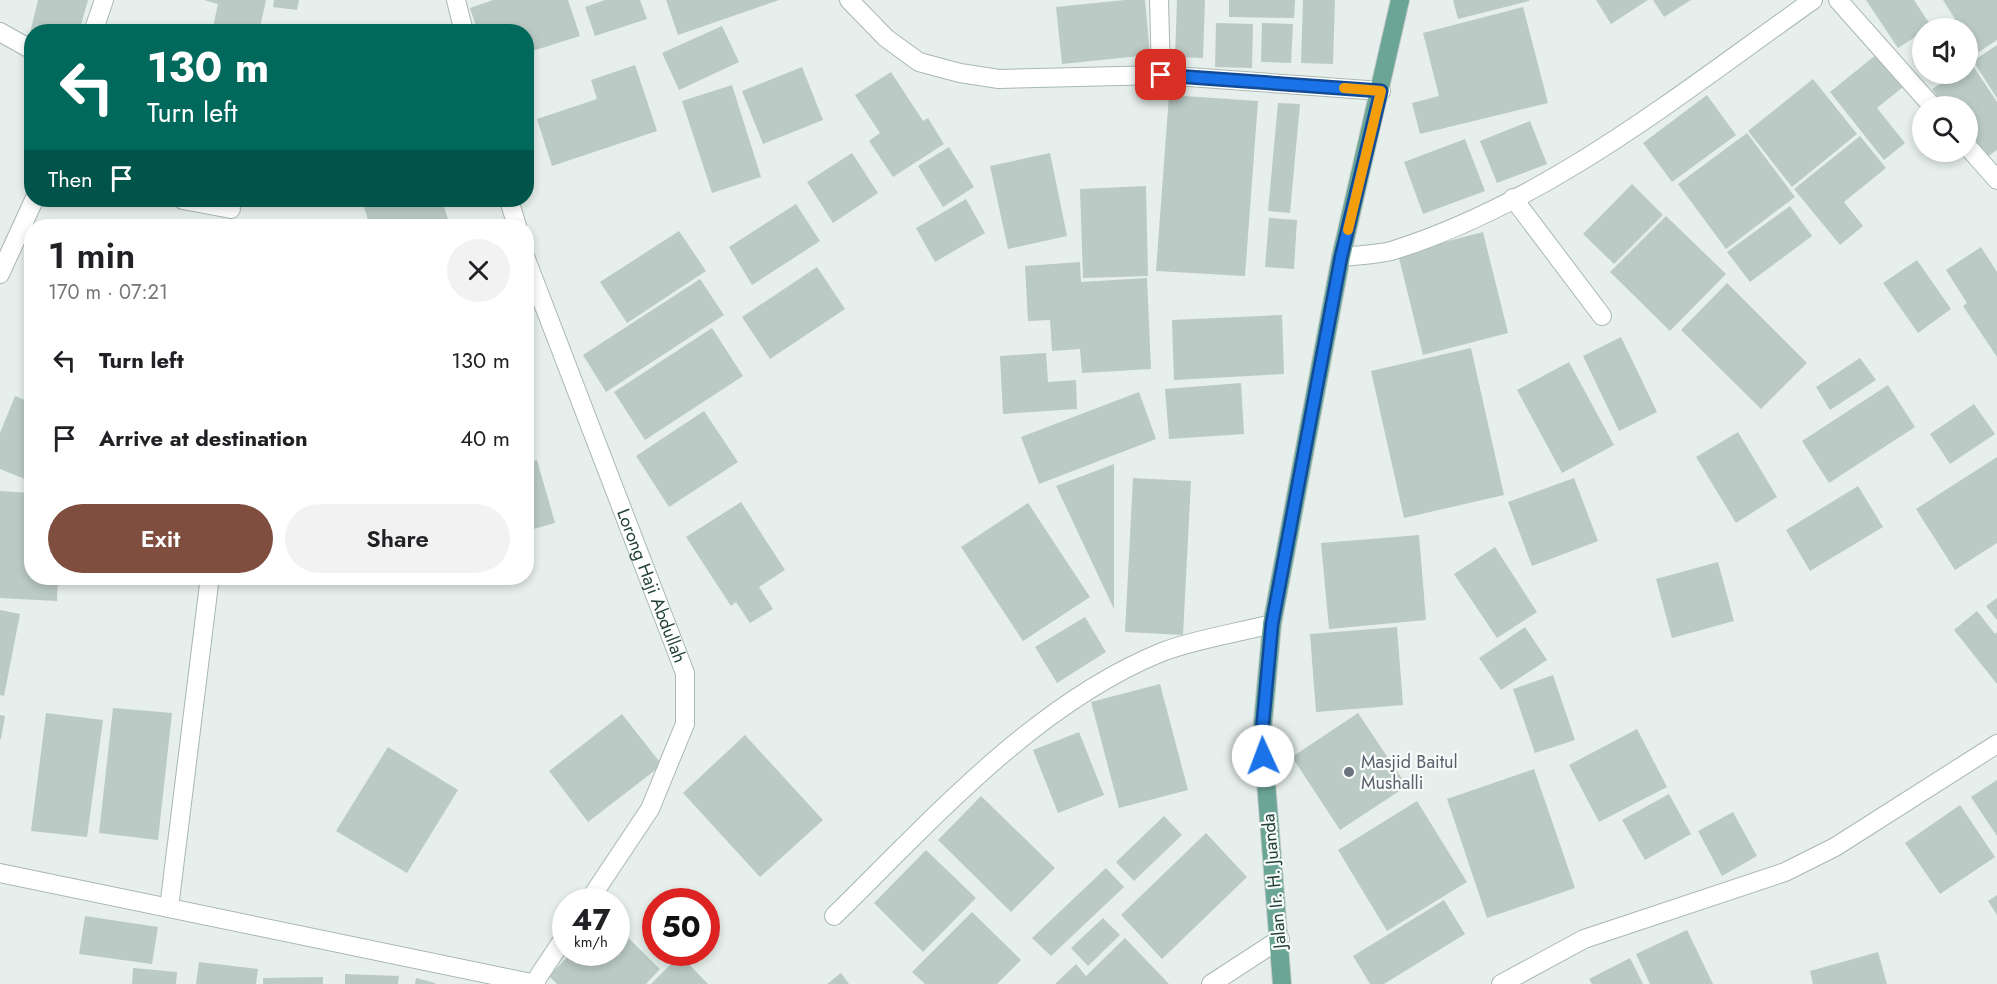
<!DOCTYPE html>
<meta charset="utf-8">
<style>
body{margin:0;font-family:Jost,sans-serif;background:#f2f2f2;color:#202124;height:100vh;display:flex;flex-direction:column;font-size:22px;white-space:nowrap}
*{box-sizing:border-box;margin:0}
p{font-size:20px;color:#757577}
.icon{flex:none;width:33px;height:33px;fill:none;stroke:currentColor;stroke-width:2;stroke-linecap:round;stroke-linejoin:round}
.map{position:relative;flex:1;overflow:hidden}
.sheet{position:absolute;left:24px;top:219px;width:510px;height:366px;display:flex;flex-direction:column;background:#fff;border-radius:24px;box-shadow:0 3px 9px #0003}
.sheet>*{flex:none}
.hud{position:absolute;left:24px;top:24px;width:510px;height:183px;border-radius:24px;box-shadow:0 3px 9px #0003;background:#00695c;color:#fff;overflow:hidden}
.fabs{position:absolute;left:1912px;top:18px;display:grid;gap:12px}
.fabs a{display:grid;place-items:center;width:66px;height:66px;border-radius:50%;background:#fff;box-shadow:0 3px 9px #0003;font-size:30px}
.speed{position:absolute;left:552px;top:888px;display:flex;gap:12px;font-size:30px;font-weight:700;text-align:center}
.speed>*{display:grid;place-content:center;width:78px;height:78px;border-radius:50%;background:#fff;box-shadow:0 3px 9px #0003;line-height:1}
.speed small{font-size:15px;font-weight:400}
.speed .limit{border:9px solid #d22;background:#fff;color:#111}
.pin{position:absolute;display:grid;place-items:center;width:51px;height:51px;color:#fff;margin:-26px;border-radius:12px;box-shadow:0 3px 9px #0006}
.me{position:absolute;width:66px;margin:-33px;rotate:358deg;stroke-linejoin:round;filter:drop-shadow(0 0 4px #0008)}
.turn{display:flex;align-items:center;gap:21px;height:126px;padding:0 24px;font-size:27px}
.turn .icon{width:78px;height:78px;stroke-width:2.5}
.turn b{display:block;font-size:42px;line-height:51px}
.then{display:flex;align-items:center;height:57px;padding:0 24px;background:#0003;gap:12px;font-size:22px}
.round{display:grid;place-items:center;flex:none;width:63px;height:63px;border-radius:32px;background:#f2f2f2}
.head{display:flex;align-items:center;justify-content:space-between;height:102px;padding:0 24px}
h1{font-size:36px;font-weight:600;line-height:45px}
.primary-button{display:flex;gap:12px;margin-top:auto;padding:12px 24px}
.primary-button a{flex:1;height:69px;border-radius:36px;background:#7f4e3f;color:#fff;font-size:24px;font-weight:600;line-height:69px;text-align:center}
.primary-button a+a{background:#f2f2f2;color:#202124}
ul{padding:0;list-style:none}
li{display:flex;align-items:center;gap:18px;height:78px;padding:0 24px}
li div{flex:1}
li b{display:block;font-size:22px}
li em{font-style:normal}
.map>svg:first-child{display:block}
</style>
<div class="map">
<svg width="1997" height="984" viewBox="0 0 1997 984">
<rect width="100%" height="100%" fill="#e6efeb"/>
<path fill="#bbcac4" d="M38,0H88L79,32H32V37H29Z
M204,0H266L259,32H212L218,4Z
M274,0H299L297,10L273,7Z
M493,0H568L580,36L526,53V32H478L470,8Z
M605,0H640L647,19L595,36L585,7Z
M666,0H779L678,35Z
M1125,0H1145L1150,55L1062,64L1056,7Z
M1177,0H1205L1203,58L1175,57Z
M1229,0H1295L1294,18L1229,17Z
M1303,0H1335L1333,64L1301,63Z
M1453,0H1529V1L1458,19Z
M1596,0H1648L1611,24Z
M1653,0H1691L1664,17Z
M1866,0H1914L1931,26L1923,28V32L1898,48Z
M1943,0H1997V40L1968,59V28H1940L1955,19Z
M1523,7L1548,103L1420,134L1412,103L1439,96L1423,33Z
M1216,23L1253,24L1252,68L1215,67Z
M1262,23L1293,24L1291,63L1261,62Z
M722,26L739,62L679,90L662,53Z
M1923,40V60L1914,46Z
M1997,45V98L1973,61Z
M1877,54L1903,87L1877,108L1905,143L1884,160L1830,92Z
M1971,63L1997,102V150L1981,161L1968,142V106H1944L1932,89L1956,74H1968V65Z
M635,65L657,131L552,166L537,119L597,99L591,80Z
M802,67L823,120L763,144L742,91Z
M891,72L923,121L928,118L944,144L893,177L869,141L880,133L855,95Z
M1813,79L1857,134L1792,187L1748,131Z
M732,85L761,177L712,193L682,101Z
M1169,95L1258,101L1245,276L1156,271Z
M1707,95L1736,135L1672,182L1643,143Z
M1278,103L1300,104L1290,213L1268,211Z
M1530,121L1547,164L1497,183L1480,141Z
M1747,133L1795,197L1726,249L1678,184Z
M1860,136L1886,168L1844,202L1863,226L1840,245L1794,189Z
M1465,139L1485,191L1423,214L1404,162Z
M949,147L974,187L943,207L918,166Z
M852,153L878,193L833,223L807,182Z
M1050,153L1067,236L1008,249L990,166Z
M1632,184L1663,215L1614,264L1583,234Z
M1146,186L1148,276L1083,278L1080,189Z
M966,199L985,233L935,262L916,228Z
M367,200H442L450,226H370L362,201Z
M796,204L820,241L752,285L729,247Z
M1790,206L1812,236L1750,282L1727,252Z
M1666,216L1726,274L1670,331L1610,272Z
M1269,218L1297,220L1294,269L1265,267Z
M679,231L706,271L627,323L600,282Z
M1483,232L1508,333L1423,355L1398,254Z
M1981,247L1997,272V357L1963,306L1967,303L1946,270Z
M1917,260L1951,309L1918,333L1883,283Z
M1080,262L1081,282L1147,278L1151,369L1082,373L1080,349L1052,351L1050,320L1028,321L1025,266Z
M817,267L845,309L770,359L742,317Z
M700,279L724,315L606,392L583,355Z
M1727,283L1807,363L1761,409L1681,330Z
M1282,315L1284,374L1174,380L1172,320Z
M712,328L743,376L645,440L614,392Z
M1621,337L1657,412L1619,431L1583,356Z
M1471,348L1504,495L1404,518L1371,371Z
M1046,353L1048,382L1076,380L1077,409L1003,414L1000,356Z
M1860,358L1876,380L1830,410L1816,387Z
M1569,362L1614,445L1562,473L1517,390Z
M1241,383L1244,434L1169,439L1165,389Z
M1888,385L1915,427L1829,483L1802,441Z
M1139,392L1156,439L1039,484L1021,437Z
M15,396L32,403V482L0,469V433Z
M1974,404L1995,434L1950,464L1930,434Z
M704,411L738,462L669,507L636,456Z
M1738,432L1777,497L1736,523L1696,457Z
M1997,457V543L1955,570L1916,509Z
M537,460L555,523L526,531V463Z
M1114,464V609L1056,486Z
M1133,478L1191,481L1183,635L1125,632Z
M1574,478L1598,541L1532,566L1508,502Z
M1858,486L1883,527L1810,571L1786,530Z
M0,491L32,493V578H58L57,601L0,598Z
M741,502L785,570L759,587L773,609L750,623L736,602L731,606L686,537Z
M1028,503L1090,597L1023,641L961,547Z
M1419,535L1426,620L1329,629L1321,543Z
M1495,547L1537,612L1497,638L1454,574Z
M1718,562L1734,621L1672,638L1656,579Z
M1997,598V620L1986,606Z
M0,610L20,614L4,696L0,695Z
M1977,611L1995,634L1997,632V684L1954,630Z
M1085,617L1106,652L1057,683L1035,647Z
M1397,627L1403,705L1316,712L1310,634Z
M1525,627L1547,660L1501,690L1479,658Z
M1553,675L1575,740L1535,753L1513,689Z
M1160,684L1188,790L1119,808L1091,702Z
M113,708L172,713L158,840L99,833Z
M46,713L103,720L87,837L31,831Z
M1358,713L1407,786L1340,830L1292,757Z
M622,714L662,765L588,822L549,771Z
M0,715L5,716L1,739H0Z
M1637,729L1667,787L1599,822L1569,765Z
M1079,732L1104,795L1058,813L1033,750Z
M745,735L823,820L760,877L683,793Z
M388,747L458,790L407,873L336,831Z
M1534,769L1575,888L1487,918L1447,799Z
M1997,780V836L1971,797Z
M1669,794L1691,834L1645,860L1622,820Z
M981,796L1055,868L1011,912L938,840Z
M1417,801L1467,882L1387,931L1338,850Z
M1960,805L1995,857L1940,894L1905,843Z
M1733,812L1757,856L1722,876L1698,831Z
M1164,816L1182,835L1134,881L1116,862Z
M1206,833L1247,877L1162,959L1121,915Z
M926,850L976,898L923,952L874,903Z
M1106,868L1124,887L1051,956L1032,938Z
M1997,895V915L1988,901Z
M1444,900L1465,934L1384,984H1370L1353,956Z
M972,912L1021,960L997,984H925L912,972Z
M85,916L158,927L152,964L79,954Z
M1103,918L1120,935L1088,966L1071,948Z
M616,926L660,969L646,984H557L549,976L572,952H616Z
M1687,930L1713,984H1650L1636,954Z
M1125,938L1169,984H1055L1076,964L1086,976Z
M1878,952L1887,984H1813L1810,971Z
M680,955L708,984H651Z
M1630,958L1643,984H1592L1589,979Z
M199,962L258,969L256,984H196Z
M133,968L177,972L176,984H132Z
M841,973L849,984H827Z
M345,974L399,976L398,984H345Z
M323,977V984H263V978Z
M416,978L435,983V984H415Z"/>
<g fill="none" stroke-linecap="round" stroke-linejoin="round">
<defs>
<g id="minor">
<path d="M456,0L464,32"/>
<path d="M849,0L886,38L919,62L960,73L999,79L1161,75L1381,91"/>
<path d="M1159,0L1161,75"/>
<path d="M1838,0L1932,106"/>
<path d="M0,32L32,50"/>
<path d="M93,32L104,0"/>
<path d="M1968,147L1997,180"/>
<path d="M1513,198L1602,316"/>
<path d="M183,200L231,209"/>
<path d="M509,200L517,226"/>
<path d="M1341,257C1357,255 1375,255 1391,251C1548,202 1681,93 1813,0"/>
<path id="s1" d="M526,259L685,673V724L650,809L588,902"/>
<path d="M0,274L34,200"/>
<path d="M0,873L536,984"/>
<path d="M169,908L209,584"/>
<path d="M834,916C931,821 1034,704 1162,652C1196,639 1237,633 1272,624"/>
<path d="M534,983L566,935"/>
<path d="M1211,984L1280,939"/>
<path d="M1501,984L1584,939L1785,872L1835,847L1997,744"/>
</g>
<path id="major" d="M1282,984L1262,732L1272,624L1341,257L1400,0"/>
</defs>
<use href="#minor" stroke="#a8b8b2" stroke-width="20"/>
<use href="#major" stroke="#c2cac8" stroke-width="20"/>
<use href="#minor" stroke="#fff" stroke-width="18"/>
<use href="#major" stroke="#6aa596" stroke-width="18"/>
</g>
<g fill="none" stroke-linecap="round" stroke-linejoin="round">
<defs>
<path id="route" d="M1161,75L1381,91L1341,257L1272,624L1262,732L1263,756"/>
</defs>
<use href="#route" stroke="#114b97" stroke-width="15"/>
<use href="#route" stroke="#1a73e8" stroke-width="10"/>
<path stroke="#f59e0b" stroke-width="10" d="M1344,88L1381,91L1348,230"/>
</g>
<circle fill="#6b7280" stroke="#f7fbf9" stroke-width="2" cx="1349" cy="772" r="6"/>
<g text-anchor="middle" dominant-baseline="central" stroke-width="4.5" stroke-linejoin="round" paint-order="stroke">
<g font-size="18" fill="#24423a" stroke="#f7fbf9">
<text stroke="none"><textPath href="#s1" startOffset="350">Lorong Haji Abdullah</textPath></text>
<text transform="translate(1274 881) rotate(-95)">Jalan Ir. H. Juanda</text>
</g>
<g font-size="18" fill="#5b616d" stroke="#f7fbf9" text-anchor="start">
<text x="1361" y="762">Masjid Baitul<tspan x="1361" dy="21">Mushalli</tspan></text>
</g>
</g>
</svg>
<div class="fabs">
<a><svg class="icon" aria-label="sound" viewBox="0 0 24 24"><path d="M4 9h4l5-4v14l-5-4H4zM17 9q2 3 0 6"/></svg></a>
<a><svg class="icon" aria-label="search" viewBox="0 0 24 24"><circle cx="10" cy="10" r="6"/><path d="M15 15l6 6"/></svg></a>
</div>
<div class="speed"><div>47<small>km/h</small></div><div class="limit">50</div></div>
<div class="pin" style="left:1161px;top:75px;background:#d93025"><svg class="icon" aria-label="arrive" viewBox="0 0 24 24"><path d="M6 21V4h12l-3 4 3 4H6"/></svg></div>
<svg class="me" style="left:1263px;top:756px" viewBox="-20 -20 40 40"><circle r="19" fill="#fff"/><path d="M0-13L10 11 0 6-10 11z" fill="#1a73e8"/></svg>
<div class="hud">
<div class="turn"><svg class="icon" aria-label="left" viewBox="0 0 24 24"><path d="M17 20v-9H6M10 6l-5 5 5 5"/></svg><div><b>130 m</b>Turn left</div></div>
<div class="then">Then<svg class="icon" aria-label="arrive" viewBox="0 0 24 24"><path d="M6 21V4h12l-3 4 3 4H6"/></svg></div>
</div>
<section class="sheet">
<div class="head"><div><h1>1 min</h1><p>170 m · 07:21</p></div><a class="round"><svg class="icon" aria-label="close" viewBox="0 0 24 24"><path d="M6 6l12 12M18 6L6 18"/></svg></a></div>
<ul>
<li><svg class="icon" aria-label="left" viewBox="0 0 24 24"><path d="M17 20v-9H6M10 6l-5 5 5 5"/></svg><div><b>Turn left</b></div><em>130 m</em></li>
<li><svg class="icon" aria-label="arrive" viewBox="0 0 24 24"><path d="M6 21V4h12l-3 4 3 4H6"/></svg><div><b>Arrive at destination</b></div><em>40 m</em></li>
</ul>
<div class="primary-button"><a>Exit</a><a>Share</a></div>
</section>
</div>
